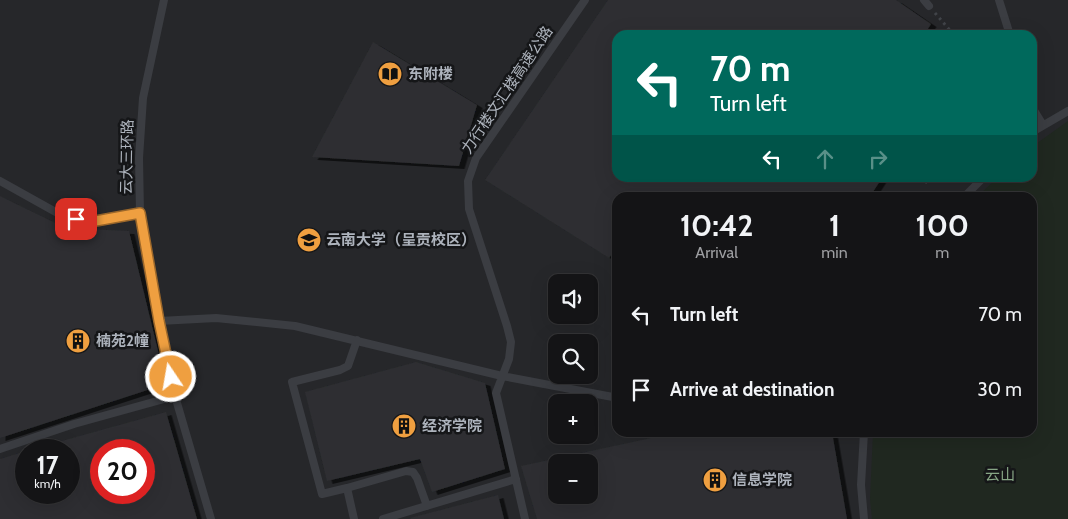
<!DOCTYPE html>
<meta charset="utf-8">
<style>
body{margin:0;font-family:Cabin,"Noto Sans SC",sans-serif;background:#212123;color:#f1f3f6;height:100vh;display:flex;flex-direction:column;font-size:19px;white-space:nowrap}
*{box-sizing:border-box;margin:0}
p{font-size:16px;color:#9d9ea1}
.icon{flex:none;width:28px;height:28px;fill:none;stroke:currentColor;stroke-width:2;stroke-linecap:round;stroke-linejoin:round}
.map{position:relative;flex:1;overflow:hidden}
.drawer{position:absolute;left:612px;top:192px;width:425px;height:245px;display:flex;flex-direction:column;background:#141416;border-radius:15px;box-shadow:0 5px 20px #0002,0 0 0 1px #333335}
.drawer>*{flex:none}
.banner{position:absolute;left:612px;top:30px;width:425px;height:152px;border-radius:15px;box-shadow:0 5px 20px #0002,0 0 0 1px #333335;background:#00695c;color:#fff;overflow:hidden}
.tools{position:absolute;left:548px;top:274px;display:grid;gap:10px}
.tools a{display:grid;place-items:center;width:50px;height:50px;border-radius:10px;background:#141416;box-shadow:0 5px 20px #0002,0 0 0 1px #333335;font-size:25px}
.speed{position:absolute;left:15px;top:439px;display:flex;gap:10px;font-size:25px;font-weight:700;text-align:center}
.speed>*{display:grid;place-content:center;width:65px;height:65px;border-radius:50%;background:#141416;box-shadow:0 5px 20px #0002,0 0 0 1px #333335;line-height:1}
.speed small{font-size:12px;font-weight:400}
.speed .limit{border:8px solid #d22;background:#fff;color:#111}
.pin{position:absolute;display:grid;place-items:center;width:42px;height:42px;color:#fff;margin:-21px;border-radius:10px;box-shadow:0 2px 8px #0006}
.me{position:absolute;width:55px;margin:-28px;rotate:348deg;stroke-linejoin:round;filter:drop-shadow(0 0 4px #0008)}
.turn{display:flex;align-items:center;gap:18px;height:105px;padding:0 15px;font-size:22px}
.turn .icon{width:65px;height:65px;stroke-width:2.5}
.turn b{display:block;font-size:35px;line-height:42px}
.lanes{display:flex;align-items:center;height:48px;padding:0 15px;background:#0003;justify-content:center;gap:25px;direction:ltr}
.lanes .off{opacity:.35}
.eta{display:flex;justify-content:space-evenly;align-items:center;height:85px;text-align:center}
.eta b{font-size:30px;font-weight:700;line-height:35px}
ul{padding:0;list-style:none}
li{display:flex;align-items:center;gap:15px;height:75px;padding:0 15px}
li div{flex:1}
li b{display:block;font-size:19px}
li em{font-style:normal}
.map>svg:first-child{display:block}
</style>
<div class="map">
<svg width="1068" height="519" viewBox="0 0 1068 519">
<defs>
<filter id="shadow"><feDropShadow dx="5.5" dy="3" stdDeviation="0" flood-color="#0009"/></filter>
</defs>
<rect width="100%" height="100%" fill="#1a1b1d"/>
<path fill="#26272a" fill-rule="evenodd" d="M0,0H1068V519H0ZM618,35H1032V178H618ZM618,198H1032V432H618ZM556,282H589V315H556ZM556,342H589V375H556ZM556,402H589V435H556ZM26,450H69V492H26ZM101,450H144V492H101ZM556,462H589V495H556Z"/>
<path fill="#202820" d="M1068,121V519H872L870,499L873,433L1032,432V198L977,197L997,178H1032L1033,146Z"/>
<path fill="#2d2e31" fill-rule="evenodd" filter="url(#shadow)" d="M608,0H896L931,24L924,35H618V178H882L869,198H618V246L609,258L485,180Z
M373,42L477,105L459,166L312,157Z
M0,196L66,228L129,231L166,384L0,438Z
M416,362L485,383L505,469L432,492L420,459L327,481L305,392Z
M166,412L197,519H0V459L26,451V492H69V450L33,449ZM101,450H144V492H101Z
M679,432H832L847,519H537L521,466ZM556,462H589V495H556Z
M498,495L504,519H411L410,518Z"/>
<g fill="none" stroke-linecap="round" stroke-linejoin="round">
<path stroke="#414449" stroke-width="3" stroke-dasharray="2.5 4" stroke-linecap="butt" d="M935,13L954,35
M925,183L929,178"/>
<path stroke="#3b3d42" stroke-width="8" d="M164,0L143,98L139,158L140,213L159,321L175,396L211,519
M924,0L929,6
M999,0L1010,35
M1032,107L1043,125
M1032,132L1068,111
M0,181L61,215L90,222L140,213
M963,198L983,178
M159,321L216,318L295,326L502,376L618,398
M0,449L74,424L175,396
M347,488L406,471L413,472L417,478L427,506
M354,519L347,488L322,494L292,382L340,370L348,366L357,340
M383,519L516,479
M525,519L496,393L509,359L511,342L507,326L469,209L468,181L476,158L585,0
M864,519L861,485L864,432"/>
</g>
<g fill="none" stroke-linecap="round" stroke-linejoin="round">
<defs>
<path id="route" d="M76,219L90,222L140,213L159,321L171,377"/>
</defs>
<use href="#route" stroke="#9b672a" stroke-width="12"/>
<use href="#route" stroke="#ef9f40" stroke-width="9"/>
</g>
<defs>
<symbol id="library-disc" viewBox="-11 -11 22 22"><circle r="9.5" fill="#ef9f40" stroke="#151618"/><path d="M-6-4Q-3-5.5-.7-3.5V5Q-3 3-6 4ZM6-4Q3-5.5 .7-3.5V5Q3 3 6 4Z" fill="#111"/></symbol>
<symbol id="university-disc" viewBox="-11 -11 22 22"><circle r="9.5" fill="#ef9f40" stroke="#151618"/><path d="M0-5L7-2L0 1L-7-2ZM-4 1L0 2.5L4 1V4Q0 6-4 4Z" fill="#111"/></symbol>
<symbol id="building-disc" viewBox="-11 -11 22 22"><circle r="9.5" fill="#ef9f40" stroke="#151618"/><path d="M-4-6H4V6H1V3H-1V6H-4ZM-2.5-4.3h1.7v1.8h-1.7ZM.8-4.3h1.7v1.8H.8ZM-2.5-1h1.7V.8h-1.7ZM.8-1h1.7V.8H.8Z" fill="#111"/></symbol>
</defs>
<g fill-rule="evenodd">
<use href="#library-disc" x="376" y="60" width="28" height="28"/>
<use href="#university-disc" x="295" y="226" width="28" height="28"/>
<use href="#building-disc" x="64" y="327" width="28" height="28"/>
<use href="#building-disc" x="390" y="412" width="28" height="28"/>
<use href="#building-disc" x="701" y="466" width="28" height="28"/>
</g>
<g text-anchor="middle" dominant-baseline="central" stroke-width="5" stroke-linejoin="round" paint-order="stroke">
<g font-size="15" font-weight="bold" fill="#adb3bc" stroke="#151618" text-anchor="start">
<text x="408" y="74">东附楼</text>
<text x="326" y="240">云南大学（呈贡校区）</text>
<text x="96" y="341">楠苑2幢</text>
<text x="422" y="426">经济学院</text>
<text x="732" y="480">信息学院</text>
</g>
<g font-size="15" fill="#adb3bc" stroke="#151618">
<text transform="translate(507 90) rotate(-56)">力行楼文汇楼高速公路</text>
<text transform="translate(127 157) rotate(-89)">云大三环路</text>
</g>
<g font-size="15" fill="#87a685" stroke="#151618">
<text x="1000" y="475">云山</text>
</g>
</g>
</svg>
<div class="tools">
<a><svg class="icon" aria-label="sound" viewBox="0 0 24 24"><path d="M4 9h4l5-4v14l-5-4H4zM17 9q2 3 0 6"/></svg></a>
<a><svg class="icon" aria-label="search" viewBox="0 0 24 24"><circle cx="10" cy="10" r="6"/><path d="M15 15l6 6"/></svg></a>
<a>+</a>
<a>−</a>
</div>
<div class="speed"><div>17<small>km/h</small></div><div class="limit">20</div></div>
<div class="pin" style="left:76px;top:219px;background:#d93025"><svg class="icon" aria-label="arrive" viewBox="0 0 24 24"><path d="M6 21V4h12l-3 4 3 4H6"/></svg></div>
<svg class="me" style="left:171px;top:377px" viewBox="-20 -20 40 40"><circle r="17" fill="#ef9f40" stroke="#fff" stroke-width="3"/><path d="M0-11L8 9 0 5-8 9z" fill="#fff"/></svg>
<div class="banner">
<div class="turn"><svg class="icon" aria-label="left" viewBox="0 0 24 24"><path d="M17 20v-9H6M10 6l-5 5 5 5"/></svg><div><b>70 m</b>Turn left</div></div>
<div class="lanes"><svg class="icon" aria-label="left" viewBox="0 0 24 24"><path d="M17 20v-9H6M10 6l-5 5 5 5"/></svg><svg class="icon off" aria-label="ahead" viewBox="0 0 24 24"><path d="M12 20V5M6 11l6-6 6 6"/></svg><svg class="icon off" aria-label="right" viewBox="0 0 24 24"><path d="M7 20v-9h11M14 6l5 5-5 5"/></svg></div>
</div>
<section class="drawer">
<div class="eta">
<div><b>10:42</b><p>Arrival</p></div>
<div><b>1</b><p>min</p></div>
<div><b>100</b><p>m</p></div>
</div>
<ul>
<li><svg class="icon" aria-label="left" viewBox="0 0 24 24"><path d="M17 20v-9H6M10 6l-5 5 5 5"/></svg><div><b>Turn left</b></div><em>70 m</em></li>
<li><svg class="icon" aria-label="arrive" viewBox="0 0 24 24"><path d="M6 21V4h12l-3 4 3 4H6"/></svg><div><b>Arrive at destination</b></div><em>30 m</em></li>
</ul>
</section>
</div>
